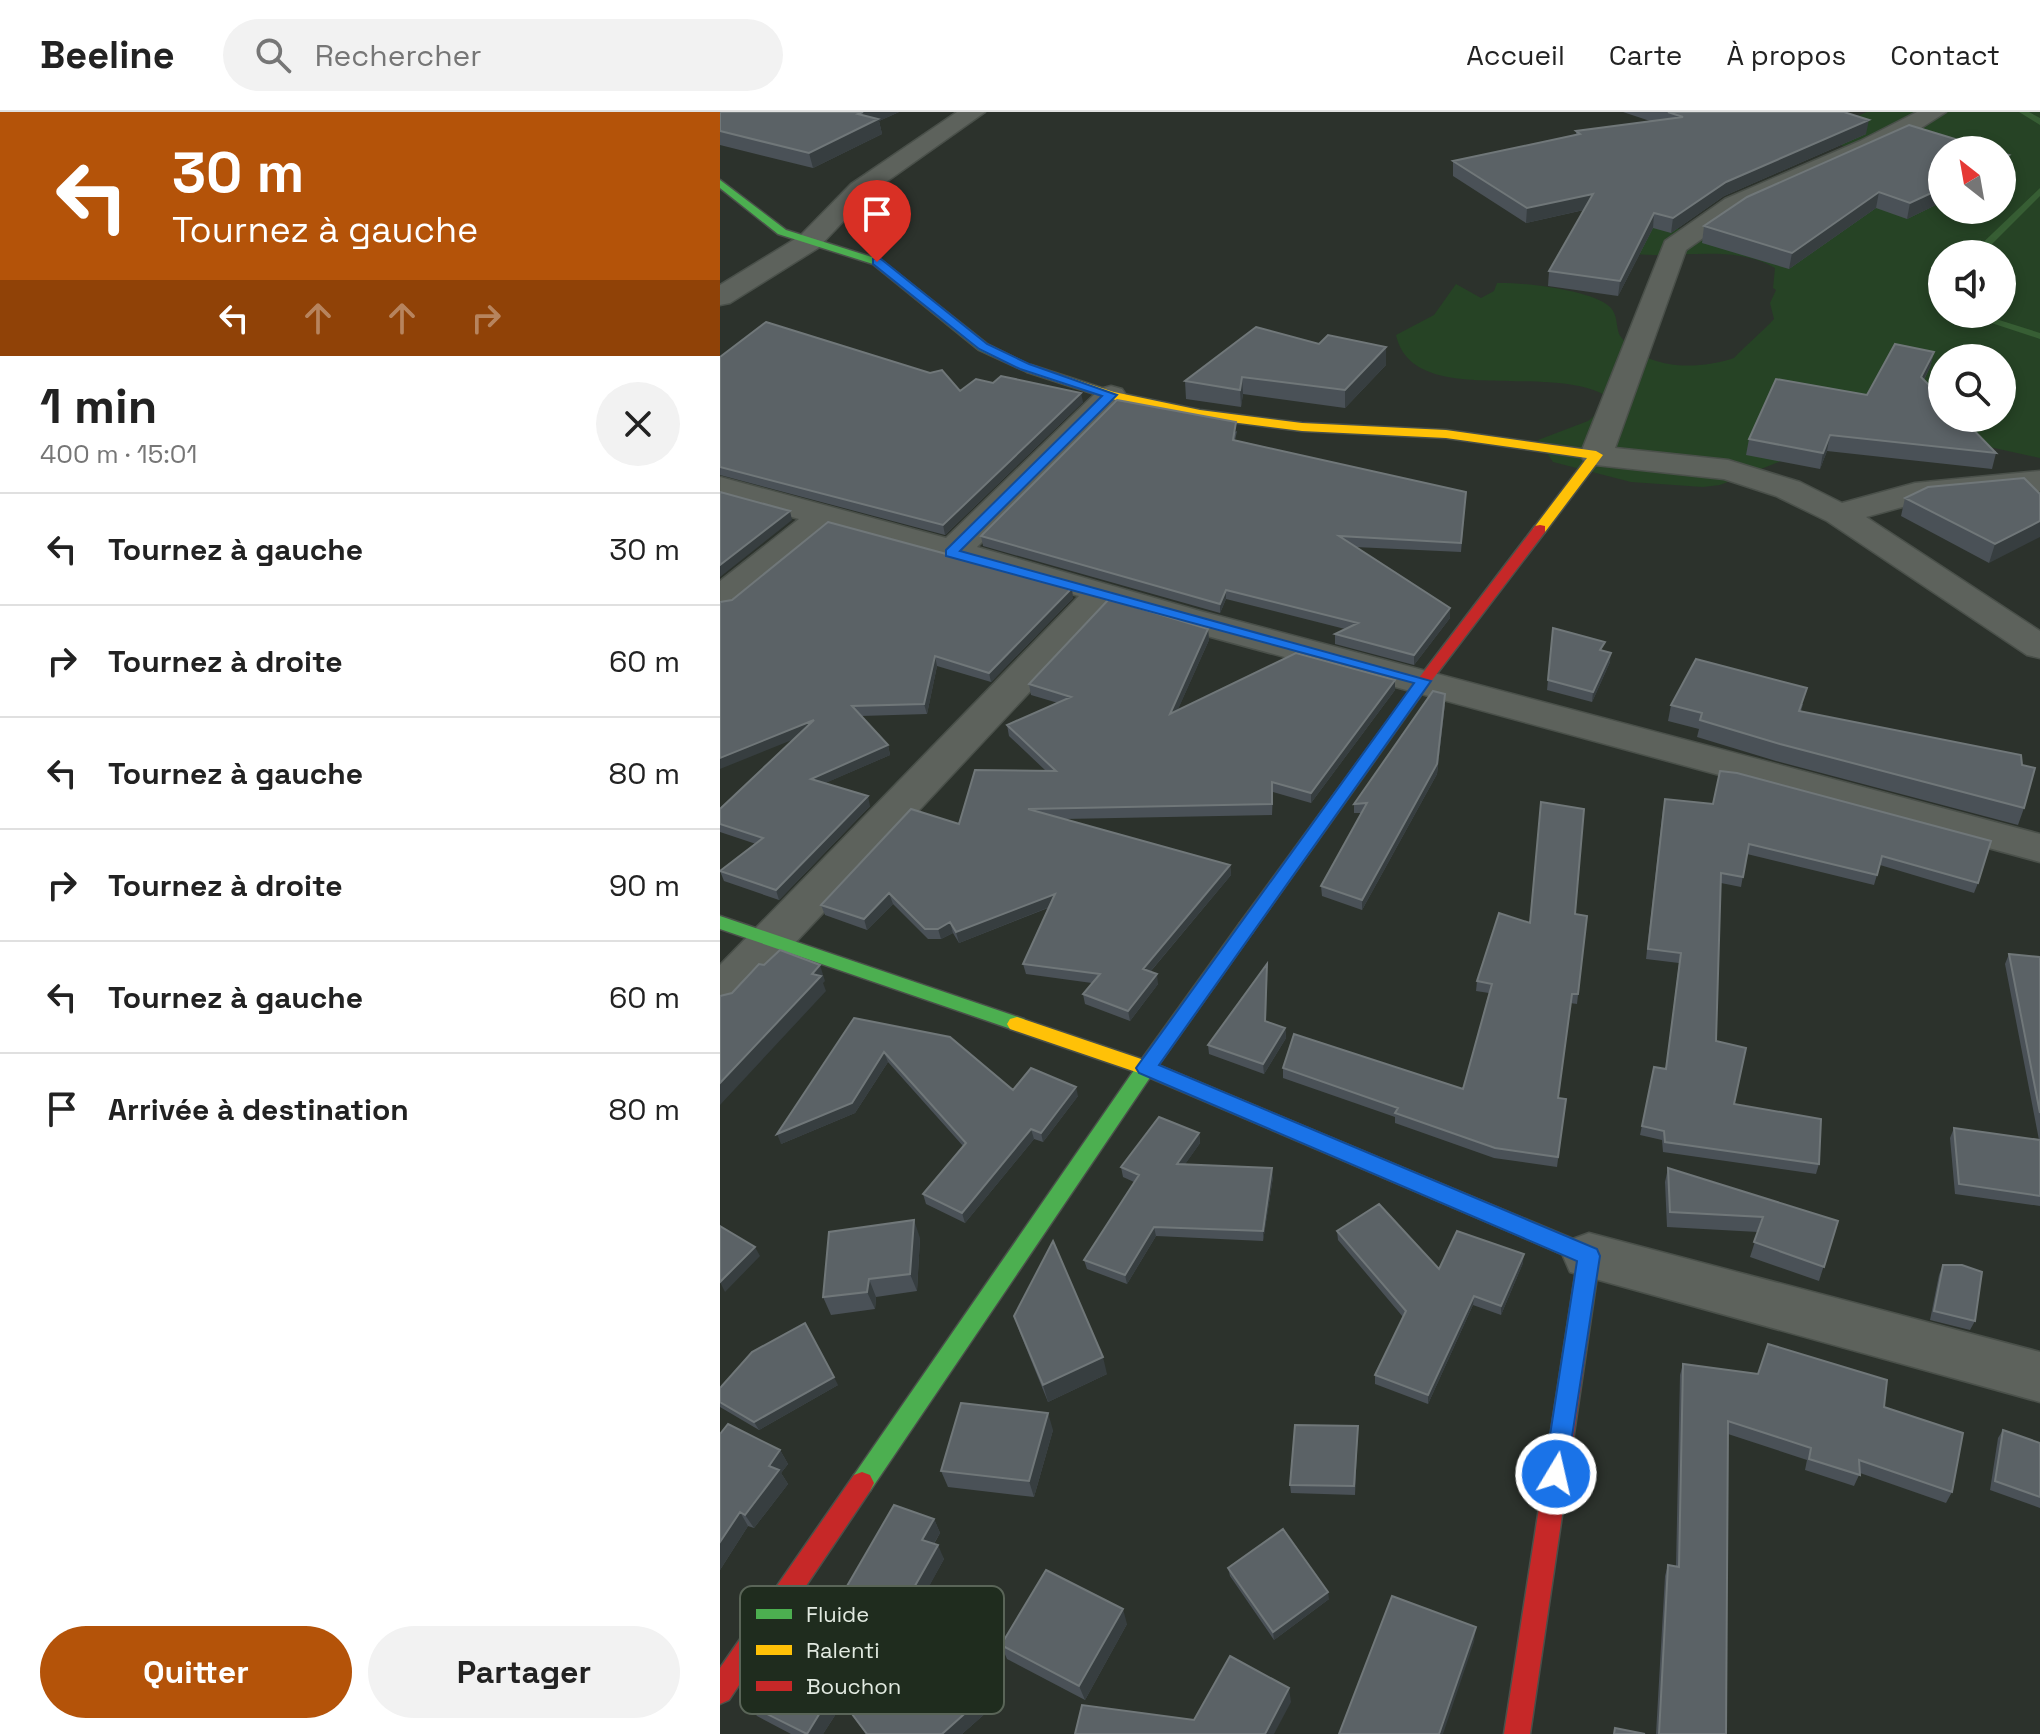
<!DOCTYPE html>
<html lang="fr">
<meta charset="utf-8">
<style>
body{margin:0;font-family:"Space Grotesk",sans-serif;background:#f2f2f2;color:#222;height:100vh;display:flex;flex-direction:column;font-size:30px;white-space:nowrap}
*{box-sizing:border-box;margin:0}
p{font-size:26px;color:#767676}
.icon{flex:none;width:44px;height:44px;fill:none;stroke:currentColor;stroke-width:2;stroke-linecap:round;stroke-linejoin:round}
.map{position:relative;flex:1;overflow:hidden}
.sheet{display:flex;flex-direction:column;background:#fff;width:720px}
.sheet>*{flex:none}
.hud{background:#b45309;color:#fff;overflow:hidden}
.needle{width:52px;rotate:329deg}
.tools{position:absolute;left:1208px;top:24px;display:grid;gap:16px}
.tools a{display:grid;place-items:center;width:88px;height:88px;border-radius:50%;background:#fff;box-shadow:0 4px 12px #0003;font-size:40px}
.pin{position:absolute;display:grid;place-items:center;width:68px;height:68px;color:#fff;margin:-82px -34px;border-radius:50% 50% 50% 0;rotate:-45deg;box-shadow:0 0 8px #0007}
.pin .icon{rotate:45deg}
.me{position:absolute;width:88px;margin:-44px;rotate:9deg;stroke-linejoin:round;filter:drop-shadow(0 0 6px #0008)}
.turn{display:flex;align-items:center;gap:28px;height:168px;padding:0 40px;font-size:36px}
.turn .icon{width:104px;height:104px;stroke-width:2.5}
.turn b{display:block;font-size:56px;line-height:68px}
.lanes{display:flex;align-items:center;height:76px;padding:0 40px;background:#0003;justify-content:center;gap:40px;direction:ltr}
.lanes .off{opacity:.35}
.round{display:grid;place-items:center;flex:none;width:84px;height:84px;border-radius:42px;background:#f2f2f2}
.head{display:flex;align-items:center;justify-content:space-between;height:136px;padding:0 40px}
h1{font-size:48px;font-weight:600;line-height:60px}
.primary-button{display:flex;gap:16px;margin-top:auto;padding:16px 40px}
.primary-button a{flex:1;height:92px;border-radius:48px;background:#b45309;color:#fff;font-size:32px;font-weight:600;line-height:92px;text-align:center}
.primary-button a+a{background:#f2f2f2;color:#222}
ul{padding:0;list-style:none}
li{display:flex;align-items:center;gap:24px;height:112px;padding:0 40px;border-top:2px solid #e0e0e0}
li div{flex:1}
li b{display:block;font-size:30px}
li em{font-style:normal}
header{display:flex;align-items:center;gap:48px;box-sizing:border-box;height:112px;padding:0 40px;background:#fff;border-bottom:2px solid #e0e0e0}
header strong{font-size:38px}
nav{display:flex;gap:44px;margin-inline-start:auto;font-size:28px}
.search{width:560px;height:72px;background:#f2f2f2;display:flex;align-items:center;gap:20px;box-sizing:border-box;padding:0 28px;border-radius:44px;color:#767676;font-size:30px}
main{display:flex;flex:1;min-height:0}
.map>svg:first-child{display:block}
</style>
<header>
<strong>Beeline</strong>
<div class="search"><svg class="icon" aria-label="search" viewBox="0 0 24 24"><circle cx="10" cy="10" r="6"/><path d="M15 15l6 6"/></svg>Rechercher</div>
<nav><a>Accueil</a><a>Carte</a><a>À propos</a><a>Contact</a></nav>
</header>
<main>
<section class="sheet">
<div class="hud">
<div class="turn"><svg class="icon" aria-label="left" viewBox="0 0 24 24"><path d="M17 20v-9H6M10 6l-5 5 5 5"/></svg><div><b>30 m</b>Tournez à gauche</div></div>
<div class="lanes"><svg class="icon" aria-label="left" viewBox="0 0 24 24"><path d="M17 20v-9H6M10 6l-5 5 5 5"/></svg><svg class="icon off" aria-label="ahead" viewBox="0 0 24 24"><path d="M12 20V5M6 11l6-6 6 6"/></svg><svg class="icon off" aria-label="ahead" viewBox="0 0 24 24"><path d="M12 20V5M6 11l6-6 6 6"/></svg><svg class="icon off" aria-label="right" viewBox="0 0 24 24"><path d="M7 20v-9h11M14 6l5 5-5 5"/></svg></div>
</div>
<div class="head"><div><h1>1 min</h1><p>400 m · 15:01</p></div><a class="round"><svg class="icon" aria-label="close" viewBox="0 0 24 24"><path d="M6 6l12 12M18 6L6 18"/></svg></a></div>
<ul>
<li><svg class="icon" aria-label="left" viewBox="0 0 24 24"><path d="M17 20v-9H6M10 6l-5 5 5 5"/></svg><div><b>Tournez à gauche</b></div><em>30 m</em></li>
<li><svg class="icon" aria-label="right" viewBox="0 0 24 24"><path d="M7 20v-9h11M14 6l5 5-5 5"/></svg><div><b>Tournez à droite</b></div><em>60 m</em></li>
<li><svg class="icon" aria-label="left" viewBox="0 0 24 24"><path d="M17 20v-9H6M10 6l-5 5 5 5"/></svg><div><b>Tournez à gauche</b></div><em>80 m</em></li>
<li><svg class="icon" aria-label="right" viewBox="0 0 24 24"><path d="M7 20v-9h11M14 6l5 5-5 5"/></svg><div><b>Tournez à droite</b></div><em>90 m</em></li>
<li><svg class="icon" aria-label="left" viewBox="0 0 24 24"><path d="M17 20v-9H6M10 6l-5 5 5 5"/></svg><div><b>Tournez à gauche</b></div><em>60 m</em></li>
<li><svg class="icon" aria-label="arrive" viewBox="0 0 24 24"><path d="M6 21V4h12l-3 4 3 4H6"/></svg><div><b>Arrivée à destination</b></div><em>80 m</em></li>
</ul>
<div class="primary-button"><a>Quitter</a><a>Partager</a></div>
</section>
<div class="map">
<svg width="1320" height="1622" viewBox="0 0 1320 1622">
<rect width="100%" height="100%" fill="#2c322c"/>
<path fill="#264325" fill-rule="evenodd" d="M1147,0H1320V346L1197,319L1069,346L1000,373L983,375L911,370L833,350L818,328L868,309L893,288C835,246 693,300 676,223L714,203L736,172L761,186L774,179L777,171C801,170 873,178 890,195C899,204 895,217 901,225C928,259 977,258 1014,246C1026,233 1041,221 1054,207L1050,191L1056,178L1053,176L1055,156C1015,132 961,147 916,142L909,112L963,117L1129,37L1115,30L1126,9ZM1222,38H1282V98H1222ZM1222,142H1282V202H1222ZM1222,246H1282V306H1222Z"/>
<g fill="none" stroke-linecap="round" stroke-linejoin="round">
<path fill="#375e34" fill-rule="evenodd" d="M1299,0H1309L1320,6V13Z
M1320,76V84L1262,142H1251Z
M1244,202H1260L1320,221V227Z"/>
<defs>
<path id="street" d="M237,0H265L149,82L98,136L10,191L0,193V173L80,124L131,72Z
M1197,0H1226L1190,23L1023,98L966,138L895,336L1008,348L1080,370L1122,391L1195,371L1320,359V379L1197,391L1146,405L1320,519V546L1307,543L1107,409L1056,384L1004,367L876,353L865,350L860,343L945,129L1005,87L1140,29Z
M391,274L402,277L406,283L402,289L257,435L480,499L1320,722V750L454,515L390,494L16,894L0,899V853L359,484L110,416L13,495L0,498V469L79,407L0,385V365L226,426L380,277Z
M869,1121L1320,1240V1290L850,1160L843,1144L850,1128Z"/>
<path id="fast" d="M0,68L66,118L161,148L267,232L317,257L307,260L259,238L153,152L58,122L0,76Z
M0,804L304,907L307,912L304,917L297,919L0,817Z
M526,809L532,811L535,816L532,821L433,961L150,1379L142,1382L134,1379L130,1371L134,1363L419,951L520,811Z"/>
<path id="slow" d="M311,253L394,280L480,298L582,311L726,318L876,339L883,343L825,420L820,421L813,417L867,346L726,326L582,319L480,306L387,286L307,260L305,257Z
M297,905L433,951L877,1137L880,1144L876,1158L868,1160L860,1158L858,1149L419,961L290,917L287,912L290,907Z"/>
<path id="jam" d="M820,413L825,414V420L709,572L532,821H520L517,816L520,811L699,566L815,414Z
M868,1142L876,1144L879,1151L810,1622H784L857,1151L860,1144Z
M142,1360L150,1363L154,1371L150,1379L9,1588L0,1592V1556L134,1363Z"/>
</defs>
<use href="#street" stroke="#4a504a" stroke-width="3"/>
<use href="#fast" stroke="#4a504a" stroke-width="3"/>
<use href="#slow" stroke="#4a504a" stroke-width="3"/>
<use href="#jam" stroke="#4a504a" stroke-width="3"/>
<use href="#street" fill="#5d625c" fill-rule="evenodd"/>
<use href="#fast" fill="#4caf50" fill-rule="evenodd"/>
<use href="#slow" fill="#ffc107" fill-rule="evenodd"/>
<use href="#jam" fill="#c62828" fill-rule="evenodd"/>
</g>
<path fill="#4a5157" d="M0,0H179L159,9L162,22L93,56L0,33Z
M903,0H1124L1146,22L1004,84L951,121L933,116L898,184L828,174L829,159L864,98L806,111L733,64V49L856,23V19L930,9Z
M1222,38V90L1187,107L1156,96L1069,157L982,131L984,114Z
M1214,240L1210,255L1204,268L1276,341L1272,357L1107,339L1100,357L1026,343L1029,327L1147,283Z
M0,245L240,279L363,290L225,423L0,363Z
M666,253L625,296L523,282L521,295L466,287L465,269Z
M517,319L515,328L746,380L741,440L635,435L730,496V506L694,553L615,532V522L625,517L506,487L500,501L263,434L261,424Z
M1320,382L1269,451L1181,404L1185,386Z
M353,486L271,570L217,554L207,602L141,604L168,633L170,643L105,671L150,694L59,788L4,769L0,759L36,732L0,720V697L74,627L0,490Z
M833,516L884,539L890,550L872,590L827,578Z
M488,517L489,528L457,599L675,578L591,691L553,680L552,703L344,707L510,753L511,763L431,859L438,872L410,909L365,892L363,882L372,871L306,862L303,852L328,796L239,831L233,821L221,827H208L173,792L147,818L105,803L101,793L326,659L289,624L287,613L338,591L311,583L309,572Z
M725,592L717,662L642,798L602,784L601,774L641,701H634V692Z
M1083,592L1081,599L1304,696L1298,713L1056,649L977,625L979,617L948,609L951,593Z
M993,692L1258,771L1254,781L1160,753L1154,773L1027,742L1021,775L1001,771L996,929L1014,992L1099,1052L1096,1062L943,1040L942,1028L920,1023L934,955L946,957L959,851L926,847L943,697Z
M855,802L867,804L857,892L850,891L838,986L846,987L837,1055L774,1046L675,1011V1005L563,966V956L743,977L769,881L756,879L757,869L810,811Z
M1289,842L1320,845V1094L1235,1082L1230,1026L1234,1016L1319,1028L1285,852Z
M547,861L546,909L565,916L566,926L544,962L489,942L488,933Z
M134,906L293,978L358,984L323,1030L314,1027L245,1111L206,1092L203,1082L243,1034L168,950L135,1001L61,1032Z
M479,1021L480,1031L465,1052L553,1065L543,1129L436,1124L407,1172L367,1157L364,1148L414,1070L403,1065L401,1055Z
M948,1056L1118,1109L1099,1169L1030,1145L1038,1120L947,1115L945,1070Z
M617,1119L719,1157L803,1151L781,1203L753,1193L708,1292L655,1272V1263L683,1205L618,1128Z
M200,1126L197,1179L156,1185L155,1197L111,1203L103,1185Z
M1223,1153L1255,1209L1250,1218L1210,1208L1219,1163Z
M294,1204L387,1262L328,1290L300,1221Z
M963,1252L1164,1295L1232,1380L1226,1391L1140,1361L1134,1374L1085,1358L1087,1348L1008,1322L1006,1622H936L945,1464L948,1453L956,1455L960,1263Z
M118,1273L39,1318L0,1295V1276Z
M638,1314L635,1383L571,1381L570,1373Z
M333,1318L314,1385L228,1375L221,1359Z
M1283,1318L1320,1331V1396L1270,1378L1278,1326Z
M0,1322L60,1338L68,1352L61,1361L68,1372L34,1416L28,1414L0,1458Z
M214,1407L220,1421L214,1432L224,1447L195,1499L268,1599L242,1622H146L123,1591L103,1622H71L37,1604L27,1592Z
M508,1456L609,1487L554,1528L510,1464Z
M407,1512L365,1588L287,1547L281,1533Z"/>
<path fill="#373e40" d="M143,0H179L159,9L162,22L93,56L89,41L138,2Z
M1149,8L1146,22L1004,84L951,121L953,106L1006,70Z
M1289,43L1285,59L1282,61V47Z
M1222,76V90L1187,107L1190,91Z
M1159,80L1156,96L1069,157L1072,141Z
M873,82L872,96L806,111L807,96Z
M934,101L933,116L898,184L900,169Z
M666,235V253L625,296V278Z
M1214,240L1210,255L1197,281L1201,265Z
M522,265L523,282L521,295L520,278Z
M361,281L363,290L225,423L223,413Z
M1110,323L1107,339L1100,357L1103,341Z
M70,399L72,408L0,465V453Z
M1320,409V425L1269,451L1275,432Z
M352,476L353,486L271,570L269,561Z
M506,478V487L500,501V492Z
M730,496V506L694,553V543Z
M488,517L489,528L451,613L450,602Z
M891,541L890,550L872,590L873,580Z
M215,544L217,554L207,602L204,592Z
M675,568V578L591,691V681Z
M725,582L717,662L642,798V788Z
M94,608L97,618L0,657V646Z
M168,633L170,643L94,676L91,667Z
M148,684L150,694L59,788L56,778Z
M510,753L511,763L424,867L423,857Z
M169,781L173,792L147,818L144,807Z
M335,782L337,792L239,831L236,820Z
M230,810L233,821L221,827L218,817Z
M100,853L105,869L103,871L106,879L0,993V971Z
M437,862L438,872L410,909L408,899Z
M565,916L566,926L544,962L543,952Z
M164,940L168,950L135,1001L61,1032L57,1022Z
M356,975L358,984L323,1030L321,1021Z
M311,1017L314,1027L245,1111L242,1101Z
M479,1021L480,1031L459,1061L457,1052Z
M552,1056L553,1065L543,1129V1119Z
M194,1108L200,1126L197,1179L190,1162Z
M434,1115L436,1124L407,1172L405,1163Z
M35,1135L40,1144L5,1180L0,1170Z
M804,1142L803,1151L781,1203V1194Z
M149,1167L156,1185L155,1197L147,1180Z
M754,1184L753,1193L708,1292V1283Z
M383,1245L387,1262L328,1290L323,1273Z
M114,1265L118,1273L39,1318L34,1310Z
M328,1301L333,1318L314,1385L309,1369Z
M60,1338L68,1352L61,1361L68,1372L34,1416L25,1403L49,1354Z
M20,1400L28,1414L0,1458V1430Z
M214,1407L220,1421L208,1441L202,1428Z
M218,1433L224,1447L194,1502L187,1488Z
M608,1480L609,1487L554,1528L553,1520Z
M403,1497L407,1512L365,1588L359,1574Z
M756,1515L754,1530L723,1622H719Z
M569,1576L571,1590L554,1622H545Z
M114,1578L123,1591L103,1622H87Z
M262,1586L268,1599L242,1622H222Z"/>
<path fill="#5b6266" stroke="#707779" stroke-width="2" d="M0,0H143L138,2L158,7L89,41L0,19Z
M948,0H1124L1149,8L1006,70L953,106L934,101L900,169L829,159L873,82L807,96L733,49L860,22L856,19L963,5Z
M1189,13L1271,38H1222V76L1190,91L1159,80L1072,141L984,114L1027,85Z
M1282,41L1289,43L1282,47Z
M46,210L210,261L222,258L240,279L256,267L273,271L281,264L361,281L223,413L0,355V245Z
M536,215L599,232L608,223L666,235L625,278L522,265L520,278L465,269Z
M1175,232L1214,240L1201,265L1222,286V306H1242L1276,341L1110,323L1103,341L1029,327L1056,267L1147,283Z
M397,288L516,310L513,328L746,380L741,431L619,424L730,496L694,543L615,522L638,511L506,478L500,492L261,424Z
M1304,366L1320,382V409L1275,432L1185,386L1208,375Z
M0,380L70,399L0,453Z
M108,410L352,476L269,561L215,544L204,592L132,594L168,633L91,667L148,684L56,778L0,759L43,726L0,712V697L94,608L0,646V490L12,488Z
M389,487L488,517L450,602L576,541L675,568L591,681L552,670V692L308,697L510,753L423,857L437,862L408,899L363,882L380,862L303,852L335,782L236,820L230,810L218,817H205L169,781L144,807L101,793L191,697L239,712L255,658L336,659L287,613L351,585L309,572Z
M833,516L885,530L880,538L891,541L873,580L828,568Z
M976,547L1087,576L1079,599L1301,643L1302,653L1315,656L1304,696L1060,632L980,608L982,601L951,593Z
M713,579L725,582L717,652L642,788L601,774L647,691L634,692Z
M1000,659L1017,661L1271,729L1258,771L1162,744L1157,763L1029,732L1023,765L1001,761L996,929L1026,936L1014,992L1101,1007L1099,1052L945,1030L944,1019L922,1014L934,955L946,957L961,841L928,837L945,687L993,692Z
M821,690L864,697L855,802L867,804L858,882H852L838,986L846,987L838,1045L775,1036L675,1001L678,996L563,956L574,922L743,977L772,872L757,869L779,801L810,811Z
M60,838L100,853L92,862L101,864L0,971V884L12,881L39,852L44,853Z
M1289,842L1320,845V1001Z
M547,852L545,909L565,916L543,952L488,933Z
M134,906L230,925L293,978L311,956L356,975L321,1021L311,1017L242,1101L203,1082L246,1031L164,940L132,991L57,1022Z
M439,1005L479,1021L457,1052L552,1056L543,1119L434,1115L405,1163L364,1148L419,1063L401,1055Z
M1234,1016L1320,1028V1084L1239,1072Z
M948,1056L1118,1109L1104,1155L1034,1130L1043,1105L950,1100Z
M659,1092L719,1157L737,1119L804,1142L781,1194L754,1184L708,1283L655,1263L686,1199L617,1119Z
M194,1108L190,1162L149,1167L147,1180L103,1185L109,1120Z
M0,1114L35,1135L0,1170Z
M333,1129L383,1245L323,1273L294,1204Z
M1223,1153H1242L1262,1160L1255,1209L1214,1199Z
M85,1211L114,1265L34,1310L0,1290V1276L32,1240Z
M1048,1232L1167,1268L1164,1295L1243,1321L1232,1380L1139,1348L1140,1363L1089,1347L1091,1336L1008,1309L1006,1622H939L948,1453L959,1455L963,1252L1038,1262Z
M241,1291L328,1301L309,1369L221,1359Z
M8,1312L60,1338L49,1354L59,1358L25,1403L20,1400L0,1430V1322Z
M575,1313L638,1314L634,1374L570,1373Z
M1283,1318L1320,1331V1385L1275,1369Z
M174,1393L214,1407L202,1428L218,1433L187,1488L262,1586L222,1622H147L114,1578L87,1622L27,1592L86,1503L105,1512Z
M563,1417L608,1480L553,1520L508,1456Z
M326,1458L403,1497L359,1574L281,1533Z
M672,1484L756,1515L719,1622H619Z
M510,1544L569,1576L545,1622H355L362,1593L474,1608Z
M895,1616L925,1622H894Z"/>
<path fill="#1a73e8" stroke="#114b97" stroke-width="2" d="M153,147H161L267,232L309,252L397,283L240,439L711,569L439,953L877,1137L880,1144L845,1370L836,1373L828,1370L824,1362L857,1149L419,961L416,956L694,571L226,444V438L382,284L300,257L259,237L153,152Z"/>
<rect x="20" y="1474" width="264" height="128" rx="12" fill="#1f2c1e" stroke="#5a6558" stroke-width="2"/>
<rect x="36" y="1497" width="36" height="10" fill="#4caf50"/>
<rect x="36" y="1533" width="36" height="10" fill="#ffc107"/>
<rect x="36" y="1569" width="36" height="10" fill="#c62828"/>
<g font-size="22" fill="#e2eae1">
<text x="86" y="1510">Fluide</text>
<text x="86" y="1546">Ralenti</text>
<text x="86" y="1582">Bouchon</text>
</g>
</svg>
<div class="tools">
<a><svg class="needle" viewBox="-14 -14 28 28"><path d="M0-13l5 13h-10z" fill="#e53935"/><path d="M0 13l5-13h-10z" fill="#767676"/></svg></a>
<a><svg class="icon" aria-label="sound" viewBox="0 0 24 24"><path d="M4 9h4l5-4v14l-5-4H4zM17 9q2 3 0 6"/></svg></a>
<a><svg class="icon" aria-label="search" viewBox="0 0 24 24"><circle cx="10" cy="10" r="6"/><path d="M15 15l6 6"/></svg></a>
</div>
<div class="pin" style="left:157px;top:150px;background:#d93025"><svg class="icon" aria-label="arrive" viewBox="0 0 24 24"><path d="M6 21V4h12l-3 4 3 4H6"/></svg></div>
<svg class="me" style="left:836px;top:1362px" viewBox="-20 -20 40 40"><circle r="17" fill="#1a73e8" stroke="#fff" stroke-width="3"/><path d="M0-11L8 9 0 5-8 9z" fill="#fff"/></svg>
</div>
</main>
